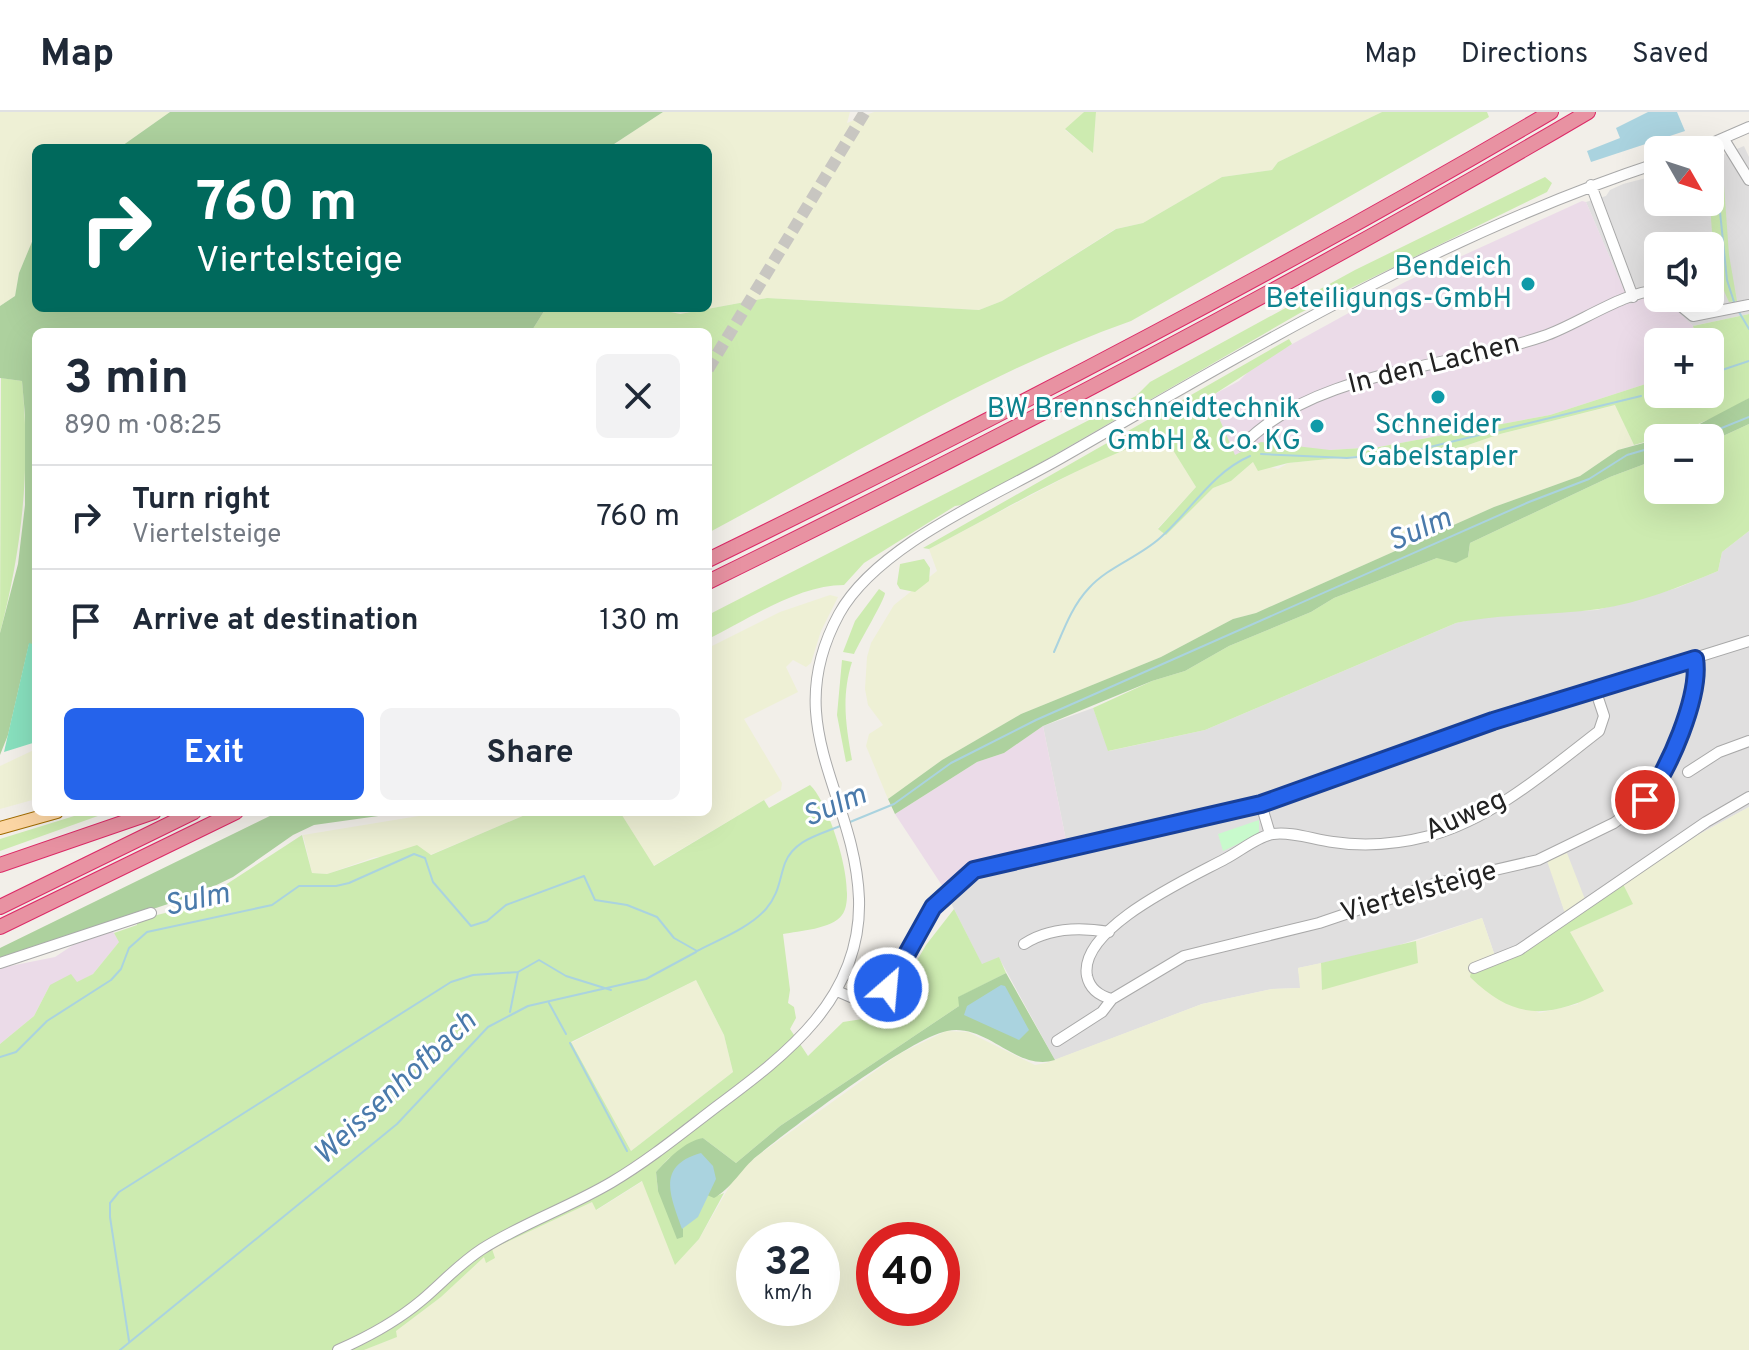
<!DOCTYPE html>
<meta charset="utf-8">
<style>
body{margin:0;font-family:Overpass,sans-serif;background:#f2f2f3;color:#1f2937;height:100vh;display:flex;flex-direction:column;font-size:30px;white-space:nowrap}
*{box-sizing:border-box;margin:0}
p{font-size:26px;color:#747a83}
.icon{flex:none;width:44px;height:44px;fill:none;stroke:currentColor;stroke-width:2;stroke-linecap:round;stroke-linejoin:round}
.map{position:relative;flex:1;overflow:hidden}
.panel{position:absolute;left:32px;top:216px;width:680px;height:488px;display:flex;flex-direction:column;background:#fff;border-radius:12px;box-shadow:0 8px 32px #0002}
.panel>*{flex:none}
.top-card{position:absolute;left:32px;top:32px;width:680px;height:168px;border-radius:12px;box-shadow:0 8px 32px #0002;background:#00695c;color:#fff;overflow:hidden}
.needle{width:52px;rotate:129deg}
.buttons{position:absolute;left:1644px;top:24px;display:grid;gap:16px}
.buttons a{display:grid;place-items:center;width:80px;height:80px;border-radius:12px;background:#fff;box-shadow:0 8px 32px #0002;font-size:40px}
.speed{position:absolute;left:736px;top:1110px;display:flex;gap:16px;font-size:40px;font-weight:700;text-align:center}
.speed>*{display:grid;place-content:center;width:104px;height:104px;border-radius:50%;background:#fff;box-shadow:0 8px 32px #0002;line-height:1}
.speed small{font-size:20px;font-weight:400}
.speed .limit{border:12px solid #d22;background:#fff;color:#111}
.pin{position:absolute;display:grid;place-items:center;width:68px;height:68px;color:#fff;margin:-34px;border:4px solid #fff;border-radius:50%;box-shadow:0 2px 8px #0007}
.me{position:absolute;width:88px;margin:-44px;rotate:27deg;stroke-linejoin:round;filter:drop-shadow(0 0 6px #0008)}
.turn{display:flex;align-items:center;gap:28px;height:168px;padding:0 32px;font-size:36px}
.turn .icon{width:104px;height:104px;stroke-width:2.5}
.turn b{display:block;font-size:56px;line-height:68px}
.round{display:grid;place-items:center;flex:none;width:84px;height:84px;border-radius:12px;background:#f2f2f3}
.overview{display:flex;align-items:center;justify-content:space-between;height:136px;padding:0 32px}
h1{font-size:48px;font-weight:700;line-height:60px}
.primary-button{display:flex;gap:16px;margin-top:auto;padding:16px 32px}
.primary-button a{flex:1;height:92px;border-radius:12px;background:#2563eb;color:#fff;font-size:32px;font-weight:700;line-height:92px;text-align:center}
.primary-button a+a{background:#f2f2f3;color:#1f2937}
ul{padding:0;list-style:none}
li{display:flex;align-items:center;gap:24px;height:104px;padding:0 32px;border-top:2px solid #e0e1e3}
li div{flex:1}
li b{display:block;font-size:30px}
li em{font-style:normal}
header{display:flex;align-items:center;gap:48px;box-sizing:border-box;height:112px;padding:0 40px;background:#fff;border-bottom:2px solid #e0e1e3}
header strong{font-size:38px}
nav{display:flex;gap:44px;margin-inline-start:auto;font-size:28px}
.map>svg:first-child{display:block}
</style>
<header>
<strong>Map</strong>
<nav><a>Map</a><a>Directions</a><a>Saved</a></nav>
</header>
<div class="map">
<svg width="1749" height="1238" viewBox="0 0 1749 1238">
<rect width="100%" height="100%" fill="#f2efe9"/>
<path fill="#e0dfdf" d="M1744,34L1749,45V202L1693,214L1662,186H1710V134H1658V185H1645L1630,193L1586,90L1606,84L1610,78L1623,72L1658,63V90H1710V48Z
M1749,419V695L1696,724L1588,795L1548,749L1568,810L1498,853L1482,806L1381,839L1298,856L1301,876L1272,877L1202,892L1055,948L999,846L982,853L943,775L972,757L1067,733L1043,614L1093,596L1109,639L1205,618L1456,511L1493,503L1597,498L1677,476L1718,459L1722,440Z"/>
<path fill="#ebdbe8" d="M1582,89L1586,90L1630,192L1652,183L1665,187L1693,214L1698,230H1658V268L1550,303L1379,335L1235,344L1209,285L1239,269L1256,252L1405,170Z
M1043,614L1067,733L972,757L943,775L895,702L977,650L1004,641Z
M111,817L120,829L93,862L77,871L50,873L34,904L0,932V856L55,845L76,831Z"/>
<path fill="#eef0d5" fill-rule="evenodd" d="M0,0H170L119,36H36V120L19,161L15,184L0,194Z
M663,0H850L847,11L874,0H1084L1065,18L1093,40L1096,0H1382L1278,50L1272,58L1222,65L1143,111L1115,117L1002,189L979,198L767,186L679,202L653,196H708V36H608Z
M1616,293L1634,333L1618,338L1580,364L1494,395L1256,501L1233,507L1161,545L1021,602L942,648L888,687L866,634L869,622L883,613L868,593L865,577L867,545L871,531L894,493L937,459L929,437L1096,349L1141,332L1158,321H1163L1196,375L1158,416L1166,423L1213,376L1231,369L1253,350L1278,357L1288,351L1369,343L1395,346L1436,344L1500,322Z
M830,483L838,485L821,519L811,551L806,555L793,548L786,555L798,580L744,607L782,671L781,678L653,754L620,700H708V536L780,500Z
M36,637V687L0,697V654Z
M1749,695V1238H364L396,1225L395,1219L441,1185L491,1137L592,1089L597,1098L643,1069L675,1152L699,1127L736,1063L757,1044L899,942L946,919L968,920L1035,953L1046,951L1202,892L1272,877L1300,876L1298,856L1321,851L1322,877L1417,851L1416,829L1482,806L1498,853L1471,860L1539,901L1578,892L1570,820L1632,792L1623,772L1696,724ZM754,1128H822V1196H754ZM874,1128H942V1196H874Z
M443,700H532L430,743L375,745L327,762L312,761L303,723Z
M1567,741L1588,795L1568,810L1547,749Z
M696,868L724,923L733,960L631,1039L571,931Z"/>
<path fill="#cdebb0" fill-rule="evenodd" d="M1084,0H1096L1093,41L1065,17Z
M1382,0H1487L1489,5L1131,209C981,262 847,347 708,421V220H531L546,196H653L680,202L767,186L979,198L1002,189L1116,117L1143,111L1222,65L1272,58L1278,50Z
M1713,52L1723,59L1729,143L1737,189L1729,190C1710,152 1710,96 1710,54Z
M1545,65L1552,71L1547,80L1300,201L969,392L955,394L864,451L844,473C798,473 749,507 708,527V503L1136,284L1150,270L1355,158Z
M1749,202V286C1713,309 1675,322 1634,333L1615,293L1500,322L1436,344L1395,346L1369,343L1288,351L1258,359L1253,350L1231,369L1213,376L1166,423L1158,417L1196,375L1163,322C1153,321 1145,330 1135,334C1064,361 997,402 929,437L923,436L1289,227L1292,232L1210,285L1235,343L1261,330L1330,338L1379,335L1550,303L1658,268V282H1710V230H1698L1693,214Z
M1,266L22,269C31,355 22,437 0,521Z
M1749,312V419L1722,440L1718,459C1680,475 1640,491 1599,497C1551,504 1504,501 1456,511L1205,618L1108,639L1093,596L1152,569L1185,559L1229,534L1311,500L1334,486L1437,446L1468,445L1470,431L1610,365L1658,347V378H1710V330Z
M924,447L930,456L929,469L915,480L900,477L897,472L900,452Z
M879,477L885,481C885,487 860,529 854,542L843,540L855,509Z
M842,548L852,550C841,585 846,614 852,648L846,650L837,603Z
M810,673C829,690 859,781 842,803C832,817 799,819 783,822L790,878L788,891L794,895L796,906L790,917L808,944L843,910L869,906L891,893L926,833L954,797L982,852L999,845L1006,861L959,885V894L780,1014L736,1051L703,1026L669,1046L656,1060L658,1079L675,1070L714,1085L724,1081L699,1127L675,1153L642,1069L596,1098L592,1090L492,1137L495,1146L486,1151L484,1145L441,1185L396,1219L397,1225L364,1238H0V932L34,904L50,873L71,862L77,870L93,862L119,830L114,821L137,813V808L193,794L302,723L312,761L327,762L417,733L431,743L532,700H620L654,754L764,688L769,696ZM696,868L724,923L733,960L631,1039L571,930Z
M87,700H109L0,739V727Z
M1623,772L1633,792L1570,820L1604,879C1550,906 1516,910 1470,865L1471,860L1506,849Z
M1416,829L1418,851L1322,878L1321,851Z"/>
<path fill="#add19e" d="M170,0H663L608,36H119Z
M36,120V196H546L531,220H36V533L29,532L8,623L0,643V521L18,452L25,393V303L22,269L0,266V194L15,184L19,161Z
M1749,286V312L1710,330V326H1660L1692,316Z
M1658,327V347L1610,365L1470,431L1468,445L1456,451L1437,446L1334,486L1311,500L1229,534L1185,559L1152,569L1043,614L1004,641L977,650L895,702L888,687L942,648L1021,602L1161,545L1233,507L1256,501L1494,395L1580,364L1618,338Z
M278,700H407L314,713L293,723L233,765L198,782L0,848V836Z
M1006,861L1055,948C1016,960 988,911 947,919C908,927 792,1016 757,1044C742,1056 731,1077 714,1086L700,1080L683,1115V1125L677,1127L658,1079L656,1060C668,1047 685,1029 703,1026L736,1051L780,1014L959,894L958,885Z"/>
<path fill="#c8facc" d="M1259,708V722L1223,739L1218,722Z"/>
<path fill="#88e0be" d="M29,531L36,533V630L4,640Z"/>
<path fill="#aad3df" d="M1648,0H1677L1685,19L1591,50L1587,39L1620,26L1616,16Z
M1001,873L1005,874L1029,918L1019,928L964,903L967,894Z
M701,1041L713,1054L716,1067L698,1105L682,1117C671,1085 655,1054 701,1041Z"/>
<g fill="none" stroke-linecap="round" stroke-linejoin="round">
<path stroke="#aad3df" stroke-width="2" d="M1716,61L1727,168L1734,190
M1739,200L1749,217
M1710,262L1749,249
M1648,283L1658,279
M1697,326L1749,305
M1261,342L1347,346L1409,340L1641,284
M1054,540C1064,517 1072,494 1089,476C1108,455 1139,445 1160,426C1191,399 1211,361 1250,344
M850,710L894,692L951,651L1036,608L1529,390L1589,367L1627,343L1658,334
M549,891L566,922
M510,900L518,860
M570,931L627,1039
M0,945L16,940L47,909L111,868L121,857L129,836L147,820L272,793L299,774H336L349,771L414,742L425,746L433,770L471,814L487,809L506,793L584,764L595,788L627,793L657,805L674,826L697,839C720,827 749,816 766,797C779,782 779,768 785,751C794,728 819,723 840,714
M129,1229L110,1105V1091L119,1080L451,870L473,863L518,860L539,848L566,864L611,878
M120,1238L397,1012L488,915L528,894L646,867L696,840"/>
<path stroke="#c8c6c1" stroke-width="12" stroke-dasharray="12 6" stroke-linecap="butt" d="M708,257L865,0"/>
<defs>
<path id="minor" d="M1725,29L1749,68
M1696,38L1749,15
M1591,73L1633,185
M1671,186L1693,204L1749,193
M1242,334C1316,257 1449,257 1544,224C1575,214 1628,177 1658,179
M1688,660L1719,640L1749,629
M1261,692L1270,722
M1024,832C1050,815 1080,815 1109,820
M0,851L151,801
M1474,856L1519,838L1706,710L1749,685
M837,879L860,889L881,883L933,795L974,758L1261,692L1493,609L1749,529
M1112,887C1100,884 1090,878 1087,864C1078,816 1190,766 1225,747C1239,740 1258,724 1273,722C1291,719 1315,728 1333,730C1365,735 1398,732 1429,724C1494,706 1547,659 1599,619L1604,604L1595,577
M1057,929L1102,900L1112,887L1184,844L1319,811L1434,772L1538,748L1614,711L1645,688L1661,663L1683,613L1696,561L1695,547
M338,1238C368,1225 397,1209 422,1188C442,1171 459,1152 482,1137C523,1111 570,1095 612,1070C649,1048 682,1021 716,995C787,942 862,886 859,787C855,681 778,614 839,502C877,433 993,385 1061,346C1254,235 1445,121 1658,51"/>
<path id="major" d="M0,716L57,700"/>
<path id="highway" d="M708,448C994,308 1276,162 1551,0
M708,470C1007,323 1301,169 1588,0
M0,753L154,700
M0,795L194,700
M0,815L236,700"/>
</defs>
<use href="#minor" stroke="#a9a9a9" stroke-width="12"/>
<use href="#major" stroke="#a06b00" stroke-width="14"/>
<use href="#highway" stroke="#dc2a67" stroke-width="16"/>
<use href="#minor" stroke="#fff" stroke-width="10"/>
<use href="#major" stroke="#fcd6a4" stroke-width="12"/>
<use href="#highway" stroke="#e892a2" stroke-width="14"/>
</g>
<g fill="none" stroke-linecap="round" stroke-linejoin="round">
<defs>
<path id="route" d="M888,876L933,795L974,758L1261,692L1493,609L1695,547C1701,583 1668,661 1645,688"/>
</defs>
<use href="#route" stroke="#184099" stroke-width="20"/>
<use href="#route" stroke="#2563eb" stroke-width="14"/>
</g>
<g fill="#0f9aa8" stroke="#fff" stroke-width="3">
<circle cx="1528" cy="172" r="8"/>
<circle cx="1438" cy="285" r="8"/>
<circle cx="1317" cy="314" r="8"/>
</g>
<g text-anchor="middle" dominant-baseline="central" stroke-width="6" stroke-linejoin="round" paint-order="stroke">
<g font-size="28" fill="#0d838f" stroke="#fff" text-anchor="end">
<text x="1512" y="156">Bendeich<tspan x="1512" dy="32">Beteiligungs-GmbH</tspan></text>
<text x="1301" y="298">BW Brennschneidtechnik<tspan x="1301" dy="32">GmbH &amp; Co. KG</tspan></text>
<text x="1438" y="314" text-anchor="middle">Schneider<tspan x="1438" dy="32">Gabelstapler</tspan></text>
</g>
<g font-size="28" fill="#222" stroke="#fff">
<text transform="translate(1434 253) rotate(-14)">In den Lachen</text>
<text transform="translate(1466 704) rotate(-24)">Auweg</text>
<text transform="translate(1419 781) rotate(-16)">Viertelsteige</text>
</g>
<g font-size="30" font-style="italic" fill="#4a7aab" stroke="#fff">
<text transform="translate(1420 419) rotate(-24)">Sulm</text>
<text transform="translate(835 695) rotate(-23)">Sulm</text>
<text transform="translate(197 789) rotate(-12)">Sulm</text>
<text transform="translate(396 977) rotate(-43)">Weissenhofbach</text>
</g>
</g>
</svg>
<div class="buttons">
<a><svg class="needle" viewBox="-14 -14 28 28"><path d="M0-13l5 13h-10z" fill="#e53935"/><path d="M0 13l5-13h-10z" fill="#747a83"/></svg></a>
<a><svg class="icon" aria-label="sound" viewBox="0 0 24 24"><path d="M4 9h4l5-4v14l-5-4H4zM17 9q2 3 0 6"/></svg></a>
<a>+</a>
<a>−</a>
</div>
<div class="speed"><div>32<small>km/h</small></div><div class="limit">40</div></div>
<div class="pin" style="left:1645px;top:688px;background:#d93025"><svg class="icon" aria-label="arrive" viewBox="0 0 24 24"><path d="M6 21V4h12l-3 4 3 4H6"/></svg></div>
<svg class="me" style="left:888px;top:876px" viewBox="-20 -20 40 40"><circle r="17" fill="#2563eb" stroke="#fff" stroke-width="3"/><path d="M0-11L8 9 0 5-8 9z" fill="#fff"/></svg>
<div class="top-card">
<div class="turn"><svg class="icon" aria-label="right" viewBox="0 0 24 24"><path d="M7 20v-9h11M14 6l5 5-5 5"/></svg><div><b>760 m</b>Viertelsteige</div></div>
</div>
<section class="panel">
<div class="overview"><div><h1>3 min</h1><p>890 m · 08:25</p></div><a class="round"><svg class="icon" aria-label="close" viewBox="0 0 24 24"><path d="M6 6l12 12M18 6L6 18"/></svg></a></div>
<ul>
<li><svg class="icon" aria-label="right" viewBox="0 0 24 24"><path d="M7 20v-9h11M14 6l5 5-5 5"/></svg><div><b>Turn right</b><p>Viertelsteige</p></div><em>760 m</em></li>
<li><svg class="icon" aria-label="arrive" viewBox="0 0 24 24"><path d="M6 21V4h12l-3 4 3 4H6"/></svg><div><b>Arrive at destination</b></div><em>130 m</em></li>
</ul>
<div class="primary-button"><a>Exit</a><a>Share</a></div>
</section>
</div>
